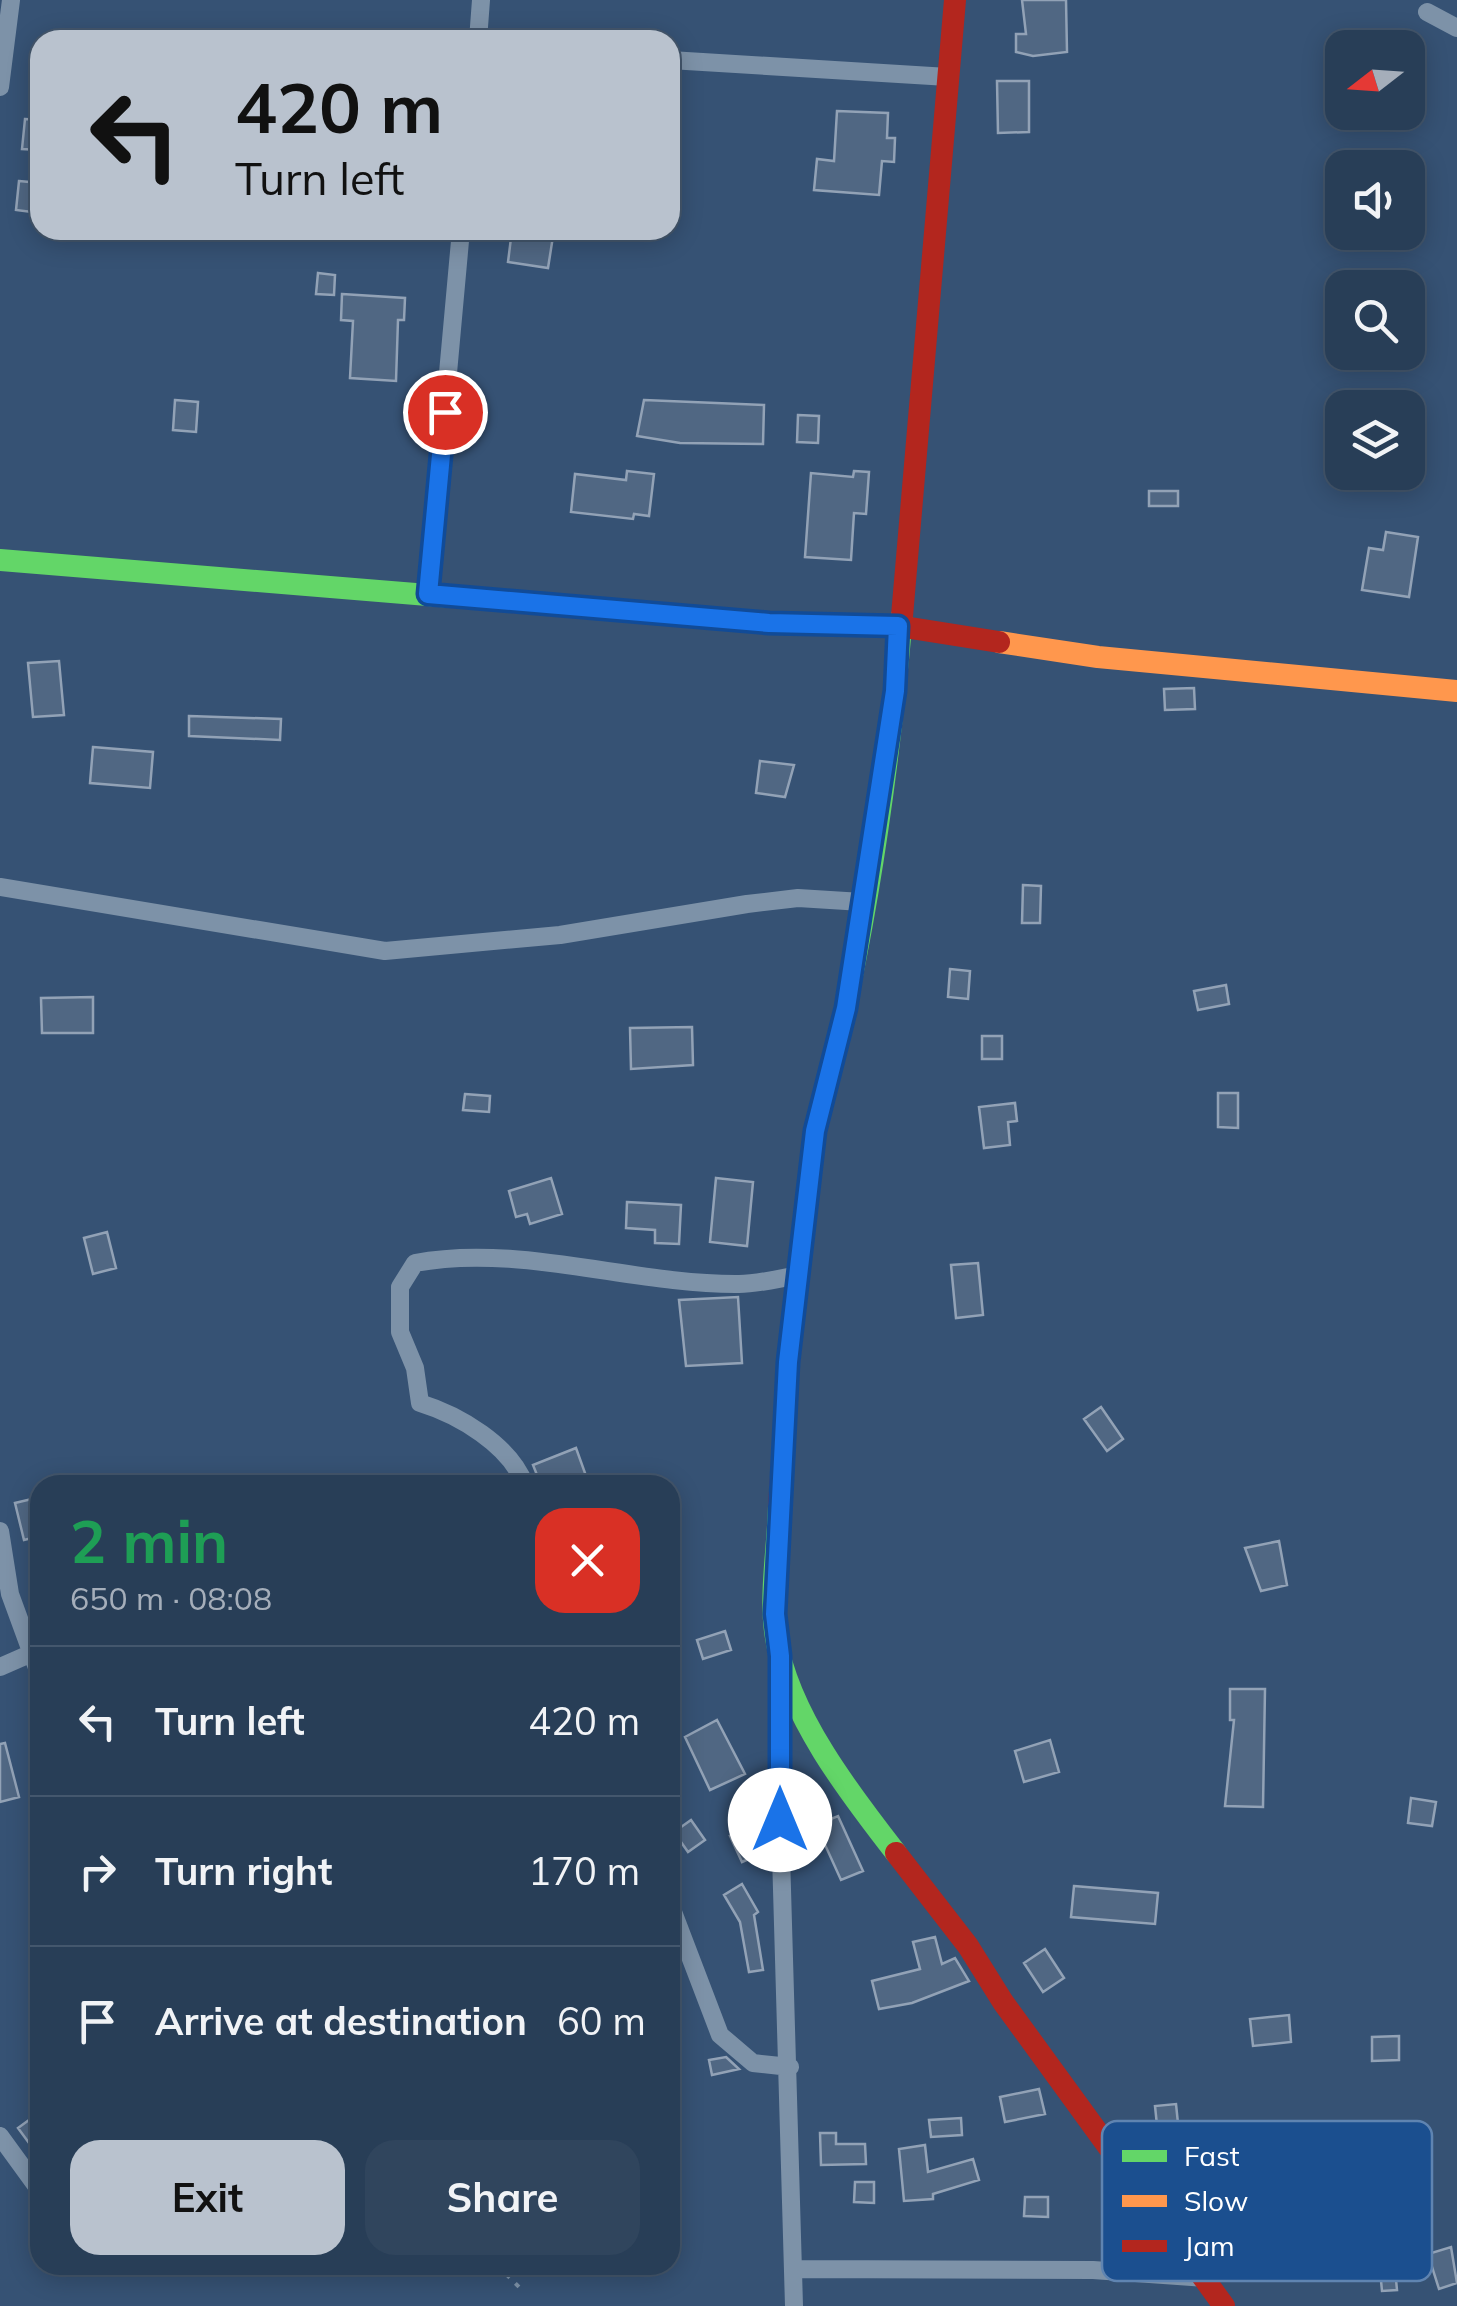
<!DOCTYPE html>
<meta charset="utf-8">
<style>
body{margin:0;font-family:Mulish,sans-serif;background:#30455d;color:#f1f3f6;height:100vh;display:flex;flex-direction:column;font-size:38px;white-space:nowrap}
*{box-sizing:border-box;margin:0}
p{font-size:32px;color:#a5aeba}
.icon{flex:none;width:55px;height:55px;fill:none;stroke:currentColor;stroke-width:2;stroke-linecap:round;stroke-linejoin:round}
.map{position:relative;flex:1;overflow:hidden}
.sheet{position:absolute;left:30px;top:1475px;width:650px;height:800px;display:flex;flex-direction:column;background:#283e57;border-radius:30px;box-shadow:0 5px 25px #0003,0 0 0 2px #44576d}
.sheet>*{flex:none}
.guide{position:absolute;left:30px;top:30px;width:650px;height:210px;border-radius:30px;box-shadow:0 5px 25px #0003,0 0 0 2px #44576d;background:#b9c2ce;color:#111;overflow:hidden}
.needle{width:65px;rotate:253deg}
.controls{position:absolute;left:1325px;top:30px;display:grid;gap:20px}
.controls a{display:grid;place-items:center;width:100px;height:100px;border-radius:20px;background:#283e57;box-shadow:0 5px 25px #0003,0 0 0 2px #44576d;font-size:50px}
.pin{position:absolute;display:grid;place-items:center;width:85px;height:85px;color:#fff;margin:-42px;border:5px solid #fff;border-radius:50%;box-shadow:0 2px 10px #0007}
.me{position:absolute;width:110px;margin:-55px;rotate:0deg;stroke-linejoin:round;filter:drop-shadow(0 0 8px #0008)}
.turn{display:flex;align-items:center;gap:35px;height:210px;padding:0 40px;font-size:45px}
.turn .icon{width:130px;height:130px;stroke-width:2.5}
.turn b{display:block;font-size:70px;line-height:85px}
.round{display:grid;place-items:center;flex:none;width:105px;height:105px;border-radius:30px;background:#30455d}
.head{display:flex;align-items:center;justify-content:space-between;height:170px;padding:0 40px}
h1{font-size:60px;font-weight:700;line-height:75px;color:#1e9e55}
.action{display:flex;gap:20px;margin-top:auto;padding:20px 40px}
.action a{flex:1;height:115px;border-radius:30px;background:#b9c2ce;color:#111;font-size:40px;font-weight:700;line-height:115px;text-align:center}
.action a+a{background:#30455d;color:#f1f3f6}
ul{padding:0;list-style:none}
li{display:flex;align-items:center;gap:30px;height:150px;padding:0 40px;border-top:2px solid #44576d}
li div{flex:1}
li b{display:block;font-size:38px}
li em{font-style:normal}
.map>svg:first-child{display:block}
</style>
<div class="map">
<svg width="1457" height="2306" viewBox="0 0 1457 2306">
<rect width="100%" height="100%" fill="#365274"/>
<path fill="#506783" stroke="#92a2b6" stroke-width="2.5" d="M1022,0H1066L1067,52L1033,56L1016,52V34H1026Z
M997,81H1029V132L998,133Z
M837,111L888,113L887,138H895L894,162L882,161L879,195L814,190L817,159L834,161Z
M25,119L40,120L39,150L22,149Z
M19,181L40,183V213L16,210Z
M512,230H554L548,268L508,262Z
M318,273L335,275L334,295L316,294Z
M342,294L405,298L404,320H398L396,381L350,378L353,321L341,320Z
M175,400L198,402L196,432L173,430Z
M644,400L764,405L763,444L680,443L637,436Z
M798,415L819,416L818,443L797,442Z
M627,471L654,474L649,516L634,514L633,519L571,512L575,474L626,480Z
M854,471L869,472L866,514L854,513L851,560L805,557L811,473L853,477Z
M1149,491H1178V506H1149Z
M1386,532L1418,537L1409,597L1362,590L1369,548L1383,550Z
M59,661L64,715L33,717L28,663Z
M1194,688L1195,709L1165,710L1164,689Z
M189,716L281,719L280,740L189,736Z
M93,747L153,752L150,788L90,783Z
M760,761L794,765L785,797L756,793Z
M1023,885L1041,886L1040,923H1022Z
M950,969L970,971L968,999L948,997Z
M1226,985L1229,1004L1198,1010L1194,991Z
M93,997V1033H42L41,998Z
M692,1027L693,1065L631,1069L630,1028Z
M982,1036H1002V1059H982Z
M1218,1093H1238V1128L1218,1127Z
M465,1094L490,1096L489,1112L463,1110Z
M1015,1103L1017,1121L1008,1122L1010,1145L984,1148L979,1107Z
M551,1178L562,1214L530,1224L527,1214L516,1217L509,1191Z
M716,1178L753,1182L747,1246L710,1242Z
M627,1202L681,1205L679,1244L655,1243V1230L626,1228Z
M107,1232L116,1268L93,1274L84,1238Z
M978,1263L983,1315L956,1318L951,1265Z
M738,1297L742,1363L686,1366L679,1300Z
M1101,1407L1123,1439L1107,1451L1084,1419Z
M576,1448L585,1473L555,1485H541L533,1465Z
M40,1497V1536L24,1540L15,1503Z
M1279,1541L1287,1585L1261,1591L1245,1548Z
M725,1631L731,1650L703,1659L697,1640Z
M1230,1689H1265L1263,1807L1225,1806L1234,1720H1230Z
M717,1720L745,1774L710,1790L685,1737Z
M1050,1740L1059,1772L1024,1782L1015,1751Z
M5,1743L19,1797L0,1802V1744Z
M1411,1798L1436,1802L1432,1826L1408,1823Z
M838,1816L863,1871L841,1880L816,1825Z
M691,1820L705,1840L688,1852L674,1832Z
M748,1828L760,1854L742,1862L730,1836Z
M742,1884L758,1912L754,1915L763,1970L749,1972L740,1922L724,1895Z
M1074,1886L1158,1893L1155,1924L1071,1917Z
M935,1937L942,1964L955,1958L969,1981L912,2003L879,2009L872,1981L920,1969L913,1942Z
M1045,1949L1064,1978L1043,1992L1024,1963Z
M1289,2015L1291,2042L1253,2046L1250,2019Z
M1399,2036V2060L1372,2061V2037Z
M726,2057L739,2069L712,2075L709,2060Z
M1039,2089L1045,2114L1005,2122L1000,2097Z
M1176,2104L1179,2133L1158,2135L1155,2106Z
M40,2112V2158L18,2128Z
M961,2118L962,2135L931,2137L929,2120Z
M820,2133H836V2144H865L866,2164L821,2165Z
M925,2145L928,2172L973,2159L979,2180L933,2194V2199L904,2201L899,2149Z
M855,2182H874V2203L854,2202Z
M1025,2197H1048V2217L1024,2216Z
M1451,2247L1457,2283L1439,2289L1428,2254Z
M1395,2269L1397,2290L1382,2291L1380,2270Z"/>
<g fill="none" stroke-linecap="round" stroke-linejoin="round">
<path stroke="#7d92a8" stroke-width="4" stroke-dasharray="5 8" stroke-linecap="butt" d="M497,2265L524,2292"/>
<path stroke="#7d92a8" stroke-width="18" d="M1427,12L1457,28
M478,40L481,0
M670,60L948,77
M0,87L11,0
M428,593L461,230
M0,887L385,951L560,935L747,904L798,898L862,902
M525,1485C510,1445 459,1415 420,1403L415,1368L400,1332V1287L415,1263C518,1243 634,1285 739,1284C759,1284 780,1278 800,1275
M0,1531L10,1594L40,1676
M0,1667L32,1653
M780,1672V1820L794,2306
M670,1904L720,2035L753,2063L790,2067
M0,2136L40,2191
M793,2269L1093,2270L1206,2278"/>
<path stroke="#63d668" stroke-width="22" d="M0,560L452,597
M831,1069C867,924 889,765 902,616
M779,1506C778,1548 769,1597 776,1638C788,1714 850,1794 896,1853"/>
<path stroke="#ff974d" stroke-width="22" d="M999,642L1098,657L1457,691"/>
<path stroke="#b3261e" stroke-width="22" d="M452,597L769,623L898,626L999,642
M902,616L955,0
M779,1506L789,1362L815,1131L831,1069
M896,1853L968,1946L1003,2002L1224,2306"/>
</g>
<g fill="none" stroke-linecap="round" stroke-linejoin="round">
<defs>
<path id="route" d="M445,412L428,594L769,623L898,626L895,691L846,1008L815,1131L788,1362L775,1614L780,1656V1820"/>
</defs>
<use href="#route" stroke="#114b97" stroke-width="25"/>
<use href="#route" stroke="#1a73e8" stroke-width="18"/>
</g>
<rect x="1102" y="2121" width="330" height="160" rx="15" fill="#1b4f8f" stroke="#5f84b1" stroke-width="2.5"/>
<rect x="1122" y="2150" width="45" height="12" fill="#63d668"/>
<rect x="1122" y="2195" width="45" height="12" fill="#ff974d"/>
<rect x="1122" y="2240" width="45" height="12" fill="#b3261e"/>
<g font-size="28" fill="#fff">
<text x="1184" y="2166">Fast</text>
<text x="1184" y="2211">Slow</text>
<text x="1184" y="2256">Jam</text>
</g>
</svg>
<div class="controls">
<a><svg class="needle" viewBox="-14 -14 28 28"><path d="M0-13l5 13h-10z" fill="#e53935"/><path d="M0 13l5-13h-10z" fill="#a5aeba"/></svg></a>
<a><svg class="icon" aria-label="sound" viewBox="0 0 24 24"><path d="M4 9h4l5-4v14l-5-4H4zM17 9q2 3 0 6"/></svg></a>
<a><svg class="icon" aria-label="search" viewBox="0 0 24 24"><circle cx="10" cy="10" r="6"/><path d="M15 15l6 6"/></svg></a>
<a><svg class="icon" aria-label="layers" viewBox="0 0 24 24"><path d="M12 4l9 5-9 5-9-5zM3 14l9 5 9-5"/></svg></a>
</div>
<div class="pin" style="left:445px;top:412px;background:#d93025"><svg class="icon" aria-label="arrive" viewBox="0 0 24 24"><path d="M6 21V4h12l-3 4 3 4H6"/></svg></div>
<svg class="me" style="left:780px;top:1820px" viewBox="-20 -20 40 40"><circle r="19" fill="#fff"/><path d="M0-13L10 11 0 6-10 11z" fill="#1a73e8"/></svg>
<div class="guide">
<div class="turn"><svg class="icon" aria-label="left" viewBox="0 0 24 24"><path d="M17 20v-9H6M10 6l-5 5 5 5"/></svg><div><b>420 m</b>Turn left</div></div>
</div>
<section class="sheet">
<div class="head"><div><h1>2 min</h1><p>650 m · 08:08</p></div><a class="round" style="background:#d93025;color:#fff"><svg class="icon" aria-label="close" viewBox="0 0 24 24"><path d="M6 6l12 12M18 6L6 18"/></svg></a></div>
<ul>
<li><svg class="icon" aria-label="left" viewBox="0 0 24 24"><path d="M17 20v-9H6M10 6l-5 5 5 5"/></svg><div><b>Turn left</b></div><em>420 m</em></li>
<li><svg class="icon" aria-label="right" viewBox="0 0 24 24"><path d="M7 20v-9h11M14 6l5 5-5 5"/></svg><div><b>Turn right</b></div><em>170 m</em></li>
<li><svg class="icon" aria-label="arrive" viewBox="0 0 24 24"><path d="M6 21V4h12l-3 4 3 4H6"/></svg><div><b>Arrive at destination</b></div><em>60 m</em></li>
</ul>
<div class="action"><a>Exit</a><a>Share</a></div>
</section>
</div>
